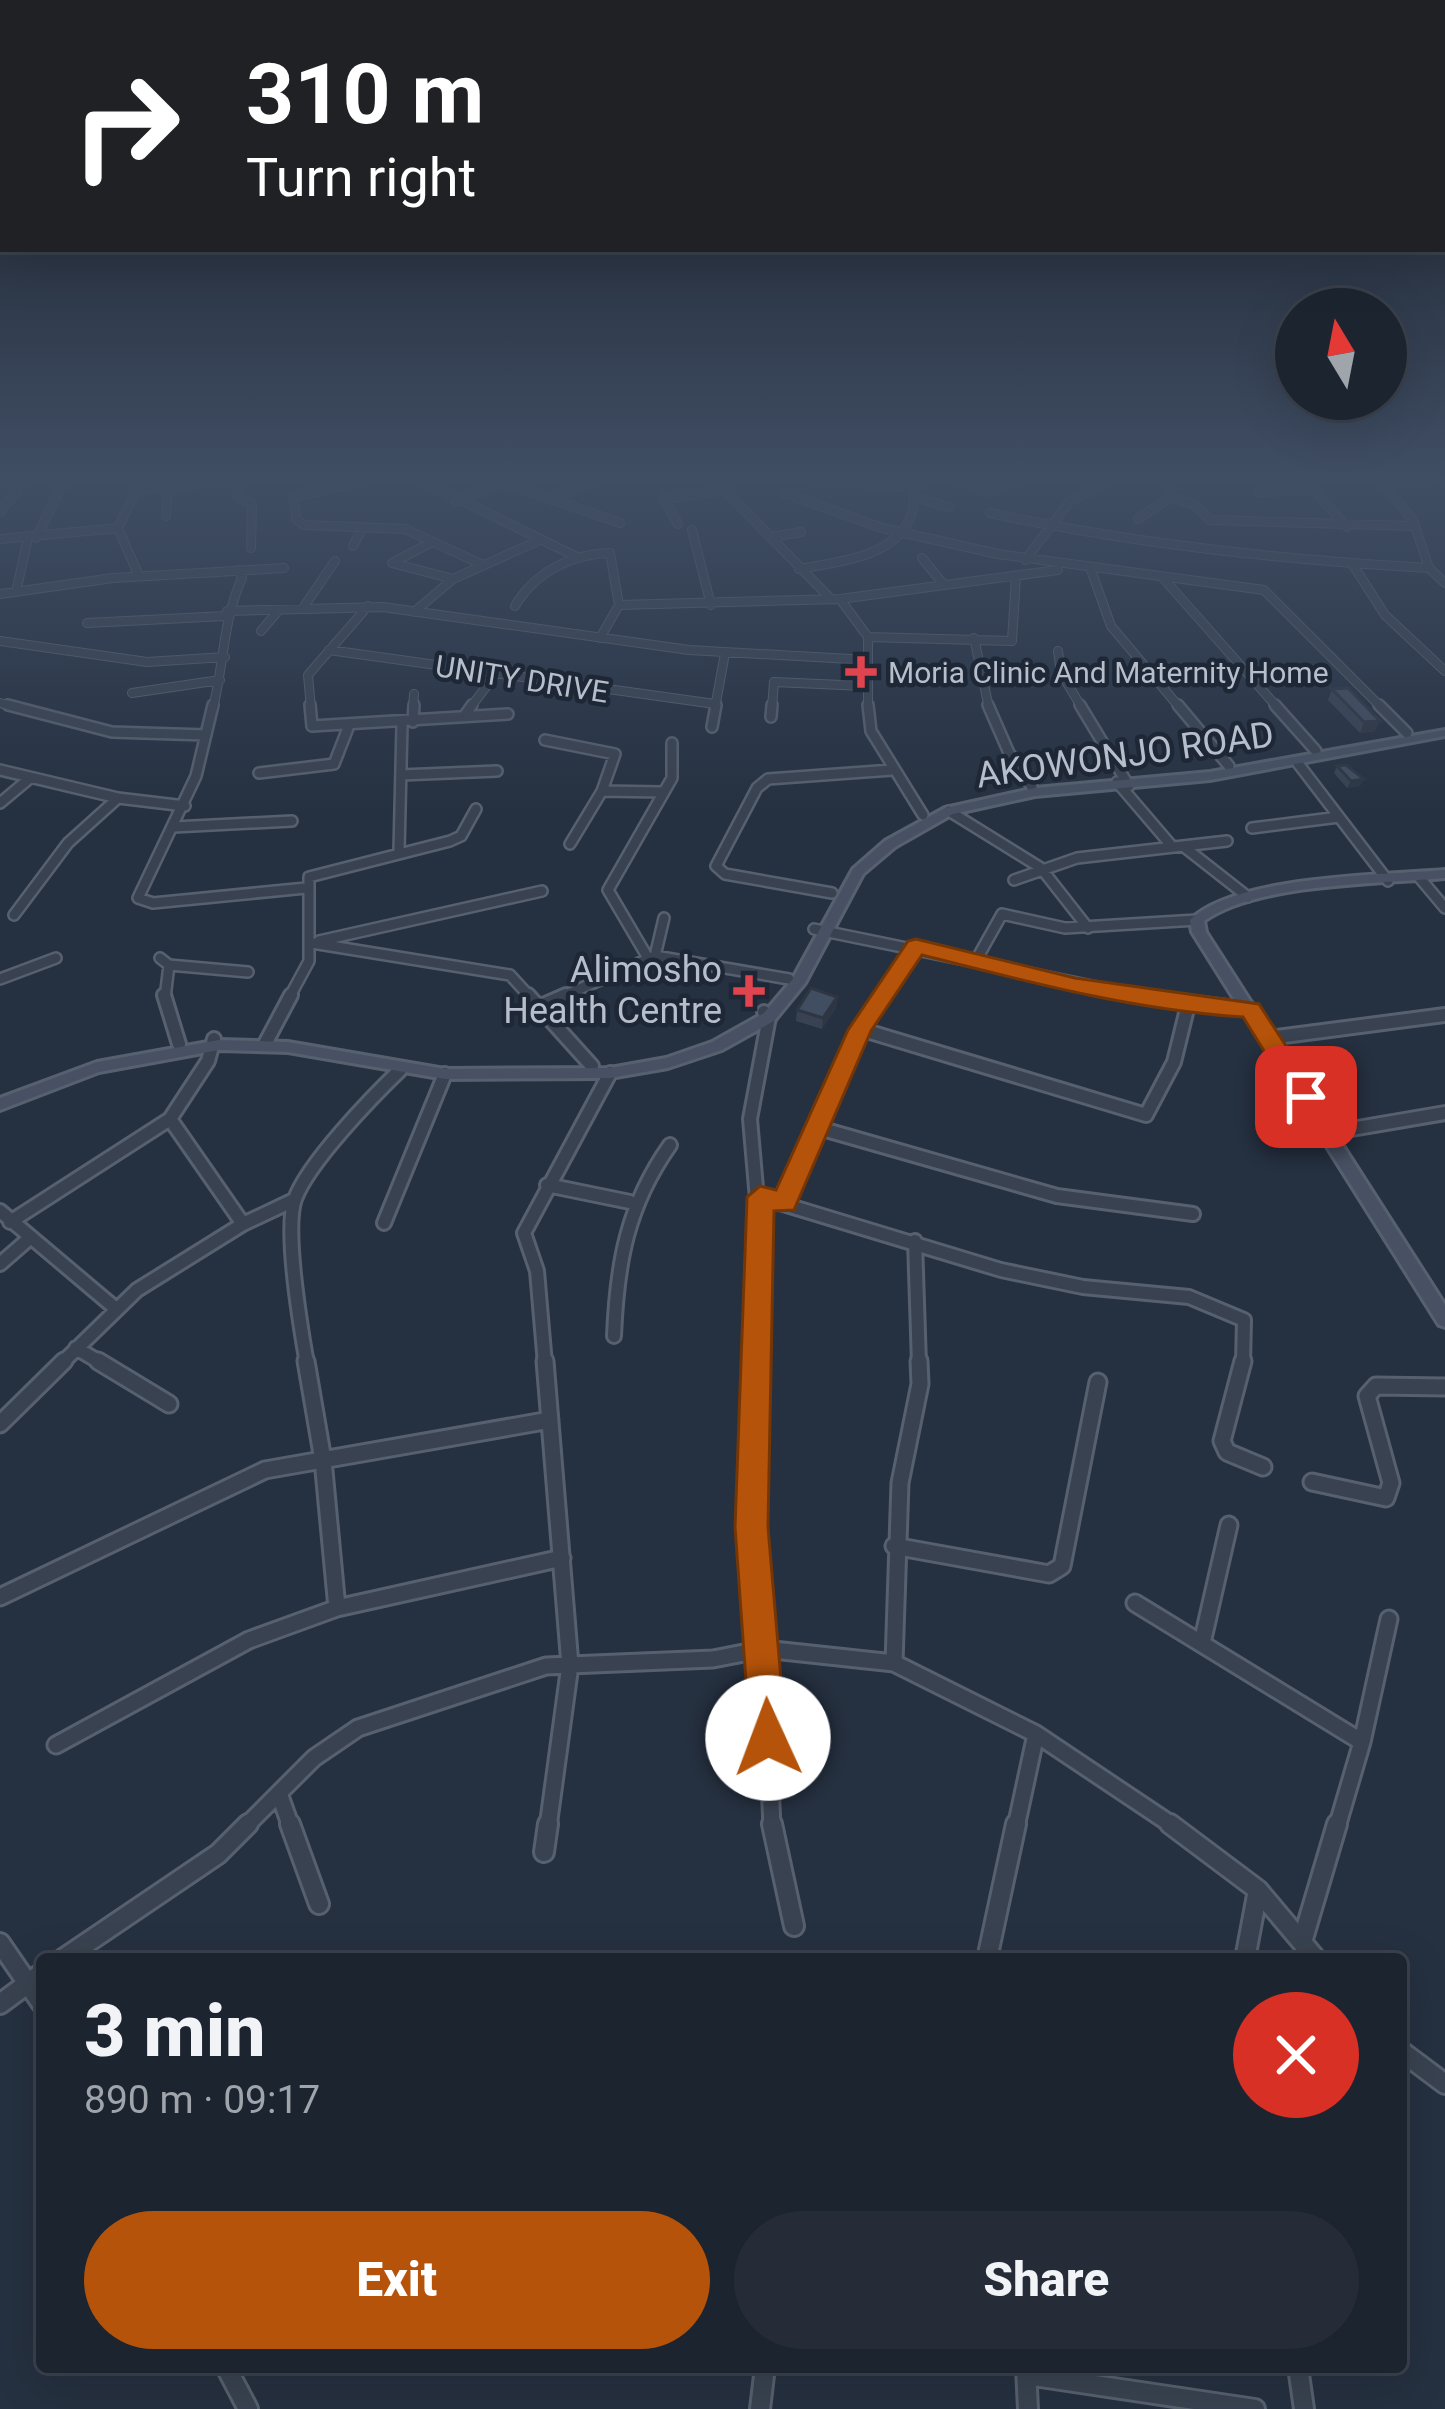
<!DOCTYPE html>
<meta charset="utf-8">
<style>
body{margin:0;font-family:Roboto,sans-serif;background:#252c38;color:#f1f3f6;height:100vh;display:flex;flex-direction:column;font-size:45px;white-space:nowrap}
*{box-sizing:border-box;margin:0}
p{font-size:39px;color:#a0a4ab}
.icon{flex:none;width:66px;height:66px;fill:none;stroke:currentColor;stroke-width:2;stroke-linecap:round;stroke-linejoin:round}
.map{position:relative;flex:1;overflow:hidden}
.panel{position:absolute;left:36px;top:1953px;width:1371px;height:420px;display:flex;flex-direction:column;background:#1c2430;border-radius:12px;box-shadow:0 12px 48px #0002,0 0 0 3px #3a414c}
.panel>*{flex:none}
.guide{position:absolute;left:0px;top:0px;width:1446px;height:252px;box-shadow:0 12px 48px #0002,0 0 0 3px #3a414c;background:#202124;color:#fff;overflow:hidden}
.needle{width:78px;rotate:350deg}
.fabs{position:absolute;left:1275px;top:288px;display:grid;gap:24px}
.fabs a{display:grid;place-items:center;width:132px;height:132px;border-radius:50%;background:#1c2430;box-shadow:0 12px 48px #0002,0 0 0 3px #3a414c;font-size:60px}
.pin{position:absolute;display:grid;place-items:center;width:102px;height:102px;color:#fff;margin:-51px;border-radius:24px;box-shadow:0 6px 18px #0006}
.me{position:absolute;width:132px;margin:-66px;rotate:358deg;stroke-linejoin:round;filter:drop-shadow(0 0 9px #0008)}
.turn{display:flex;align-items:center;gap:42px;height:252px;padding:0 48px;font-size:54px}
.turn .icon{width:156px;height:156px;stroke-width:2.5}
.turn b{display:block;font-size:84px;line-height:102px}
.round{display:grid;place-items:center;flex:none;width:126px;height:126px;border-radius:63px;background:#252c38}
.headline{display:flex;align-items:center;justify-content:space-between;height:204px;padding:0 48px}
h1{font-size:72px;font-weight:800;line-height:90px}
.action{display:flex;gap:24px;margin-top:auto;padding:24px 48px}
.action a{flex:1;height:138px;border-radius:72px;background:#b45309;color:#fff;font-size:48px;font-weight:800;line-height:138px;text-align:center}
.action a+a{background:#252c38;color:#f1f3f6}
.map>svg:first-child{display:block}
</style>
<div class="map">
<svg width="1445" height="2409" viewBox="0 0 1445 2409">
<rect width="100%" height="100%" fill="#253040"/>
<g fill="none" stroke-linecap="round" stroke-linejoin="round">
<defs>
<path id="street-far4" d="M382,477L293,497L297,520L304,525L405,529L483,565
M414,477L579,558
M712,477L831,599
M787,477L913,488
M953,477L988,492L1028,477
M1167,477L1171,497L1195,505L1210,520L1414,526
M1302,477L1347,527
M1445,478L1383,484L1413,520L1429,568L1445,583
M0,480L23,483L0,512
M236,480L237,497L252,504L251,548
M503,482L620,523
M135,490L267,477
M1259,492L1312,490
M784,493L882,528L998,554L1264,590L1382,708
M913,497L949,507
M551,500L602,477
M456,502L515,477
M990,513C1134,544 1282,560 1429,568
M166,516L168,486
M1138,519L1171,497
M678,524L664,499L724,490
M692,530L711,605
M772,537L801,532
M36,538L66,477
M0,539L118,528
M432,542L392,563L453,579
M353,546L363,527
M922,558L944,585
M1025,560L1070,501L1118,477
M1353,565L1385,615L1445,671
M799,569C836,562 895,558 911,516C915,504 914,490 917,477
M1091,570L1111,626L1180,708
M139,576L118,528L143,477
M1163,578L1278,708
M16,592L28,538
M0,594L113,578L284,568
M840,599L868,637
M619,605L840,599L1058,570
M515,606C535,572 571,554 610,553L619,605L600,638
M303,608L335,561
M227,611L383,607L689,650L868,660
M414,612L453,579L540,540
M87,623L225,616
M261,631L278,611
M868,637L1012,641L1016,576
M974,638L989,708
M0,641L147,662L225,657
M329,650L715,704
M1058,651L1061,673L1082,708
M132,693L220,680
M0,703L20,708
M213,708C224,663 223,620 242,578L239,570
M311,708L308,675L368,606
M413,708L414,694
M470,708L495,675
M715,708L725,653
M772,708L774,682L865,686
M868,708V637"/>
<path id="street-far3" d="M8,705L112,732L206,735
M213,705L196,776L138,898L153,903L306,888
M310,705L312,726L508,714
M868,705L871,731L923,815
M988,705L1009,753L1032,787
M1080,705L1129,786
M1178,705L1229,766
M1275,705L1316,751
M1379,705L1407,733
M465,715L472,705
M771,717L772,705
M413,722L414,705
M712,727L716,705
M545,740L615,754L602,791L570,844
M1297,762L1388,881
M0,770L118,798L185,806
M259,773L334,764L348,728
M401,775L497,771
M1117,782L1170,844
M602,791L662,792
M0,803L30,778
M949,811L1041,868L1088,928
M174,827L292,821
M1252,828L1339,817
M1183,846L1248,897
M399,851L402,725
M1419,877L1445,908
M1014,880L1077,858L1227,841
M832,893L725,874L716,866L757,788L768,779L892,770
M14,915L68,843L118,798
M814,929L1151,998
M319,941L542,891
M312,943L510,975L531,998
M655,956L664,918
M160,958L169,965L248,972
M648,958L608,890L672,778V743
M975,962L1002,914L1065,928L1197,920
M0,979L56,958
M165,998L169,965
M289,998L309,961V877L450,841L461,836L476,809
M559,998L655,956L789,979
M881,998L917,946"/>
<path id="street-far2" d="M164,995L179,1044
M528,995L592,1066
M1132,995L1251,1010
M541,1006L566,995
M860,1029L1146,1115L1174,1062L1188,1005
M1269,1038L1445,1015
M214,1039L208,1061L170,1119L243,1224
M265,1044L291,995
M819,1128L1057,1196L1193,1214
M1328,1133L1445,1113
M547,1185L630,1202
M760,1197L1001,1270L1083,1287L1189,1297L1244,1320L1243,1364
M784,1202L860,1029L883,995
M0,1211L115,1308
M10,1222L170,1119
M384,1223L445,1074
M915,1241L919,1364
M0,1264L31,1237
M614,1336C617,1263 627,1206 670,1145
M76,1348L103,1364
M61,1364L137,1290L243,1224L294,1200
M307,1364C301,1330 284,1229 295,1199C308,1163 372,1097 400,1070
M545,1364L537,1271L524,1233L610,1073
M757,1364L761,1245L750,1119L769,1017L764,1012"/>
<path id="street-far1" d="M98,1361L169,1404
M306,1361L323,1460L337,1608
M545,1361L570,1665L548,1827
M757,1361L751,1527L764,1649L772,1827
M1243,1361L1222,1441L1227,1452L1263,1467
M0,1424L64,1361
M1312,1482L1386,1498L1391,1483L1367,1396L1376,1386L1445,1387
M894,1546L1049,1574L1062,1566L1098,1382
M0,1597L265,1470L550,1420
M1135,1603L1362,1742L1337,1827
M1202,1643L1229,1525
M894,1663L900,1483L920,1384L919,1361
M1362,1742L1389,1619
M56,1745L249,1640L337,1608L562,1558
M280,1796L291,1827
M245,1827L314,1758L358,1728L546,1666L713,1659L764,1649L894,1663L1036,1734L1175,1827
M1016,1827L1036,1734"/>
<path id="street" d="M290,1824L319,1904
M772,1824L794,1926
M1170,1824L1258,1890L1316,1959
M544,1852L548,1824
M1302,1942L1337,1824
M0,1943L42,2004
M63,1959L218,1854L248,1824
M987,1959L1016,1824
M1245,1959L1258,1890
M0,2004L42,1973
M1401,2051L1445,2084
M226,2367L248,2409
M1298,2367L1304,2409
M1026,2368L1028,2409
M1027,2375L1255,2409
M760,2409L765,2367"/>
<path id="secondary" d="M1445,730V736L1210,780L1035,796L953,814L895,847L863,874L805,983L774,1021L722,1050L668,1068L610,1078L445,1079L288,1052L219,1050L99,1072L0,1110V1098L97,1062L219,1040L288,1042L445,1069L610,1068L666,1058L712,1042L764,1013L792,980L853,869L885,841L945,808L1035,788L1210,772Z
M1445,870V878C1380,884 1256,883 1204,921L1206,932L1445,1305V1327L1439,1325L1192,932L1190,920C1235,876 1381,875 1445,870Z"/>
</defs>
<use href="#street-far4" stroke="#57606e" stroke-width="10"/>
<use href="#street-far3" stroke="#57606e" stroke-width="14"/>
<use href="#street-far2" stroke="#57606e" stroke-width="18"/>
<use href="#street-far1" stroke="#57606e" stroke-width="21"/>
<use href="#street" stroke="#57606e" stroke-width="24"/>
<use href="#secondary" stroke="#57606e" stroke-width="6"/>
<use href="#street-far4" stroke="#394250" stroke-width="8"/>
<use href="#street-far3" stroke="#394250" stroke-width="9"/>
<use href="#street-far2" stroke="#394250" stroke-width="12"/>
<use href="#street-far1" stroke="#394250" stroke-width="15"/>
<use href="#street" stroke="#394250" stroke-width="18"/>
<use href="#secondary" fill="#475163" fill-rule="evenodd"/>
</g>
<path fill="#384253" d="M1332,689L1375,731L1360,733L1328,700Z
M1337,766L1364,779L1360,786L1347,788L1334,773Z
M837,997L836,1008L822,1029L796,1021L797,1010Z"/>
<path fill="#2e3643" d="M1380,721L1375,731L1360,733L1364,722Z
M1364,779L1360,786L1347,788L1351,781Z
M837,997L836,1008L822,1029L823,1018Z"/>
<path fill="#414d60" stroke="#2e3643" stroke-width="3" d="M1348,688L1380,721L1364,722L1332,689Z
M1346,765L1364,779L1351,781L1337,766Z
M811,988L837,997L823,1018L797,1010Z"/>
<linearGradient id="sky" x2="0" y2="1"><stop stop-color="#141a23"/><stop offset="0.59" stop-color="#404e64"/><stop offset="1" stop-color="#404e64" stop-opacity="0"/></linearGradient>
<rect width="1445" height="814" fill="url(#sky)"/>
<path fill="#b45309" stroke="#753606" stroke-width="3" d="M916,939L1075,978L1259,1004L1319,1097L1306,1106L1297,1104L1243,1017C1134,1010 1028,982 922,955L871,1031L794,1210L774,1211L768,1527L786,1738L781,1751L768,1756L755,1751L750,1738L735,1527L747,1197L760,1186L776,1190L848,1030L908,941Z"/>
<g fill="#e0444e" stroke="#1e2735" stroke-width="4.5">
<path d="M855 654h12v12h12v12h-12v12h-12v-12h-12v-12h12z"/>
<path d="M743 973h12v12h12v12h-12v12h-12v-12h-12v-12h12z"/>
</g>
<g text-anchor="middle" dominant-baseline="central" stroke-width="9" stroke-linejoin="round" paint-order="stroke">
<g font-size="30" fill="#b6bdcb" stroke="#1e2735" text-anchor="start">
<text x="888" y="672">Moria Clinic And Maternity Home</text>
</g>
<g font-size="30" fill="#b6bdcb" stroke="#1e2735">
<text transform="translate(522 679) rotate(9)">UNITY DRIVE</text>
</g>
<g font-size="36" fill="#b6bdcb" stroke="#1e2735">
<text transform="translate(1125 755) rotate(-8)">AKOWONJO ROAD</text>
</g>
<g font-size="36" fill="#b6bdcb" stroke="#1e2735" text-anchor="end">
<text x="722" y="970">Alimosho<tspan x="722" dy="41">Health Centre</tspan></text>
</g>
</g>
</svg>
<div class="fabs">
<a><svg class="needle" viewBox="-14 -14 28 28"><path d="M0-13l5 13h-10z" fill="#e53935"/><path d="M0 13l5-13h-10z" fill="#a0a4ab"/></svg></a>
</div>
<div class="pin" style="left:1306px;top:1097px;background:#d93025"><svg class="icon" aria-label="arrive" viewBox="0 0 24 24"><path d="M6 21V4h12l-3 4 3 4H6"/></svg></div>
<svg class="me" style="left:768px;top:1738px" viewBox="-20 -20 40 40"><circle r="19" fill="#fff"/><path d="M0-13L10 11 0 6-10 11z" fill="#b45309"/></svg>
<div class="guide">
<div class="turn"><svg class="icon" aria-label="right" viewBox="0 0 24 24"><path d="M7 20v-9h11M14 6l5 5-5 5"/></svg><div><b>310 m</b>Turn right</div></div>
</div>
<section class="panel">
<div class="headline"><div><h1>3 min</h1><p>890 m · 09:17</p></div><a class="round" style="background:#d93025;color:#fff"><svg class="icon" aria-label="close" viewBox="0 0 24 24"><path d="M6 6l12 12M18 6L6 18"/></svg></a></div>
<div class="action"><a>Exit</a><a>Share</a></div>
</section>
</div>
